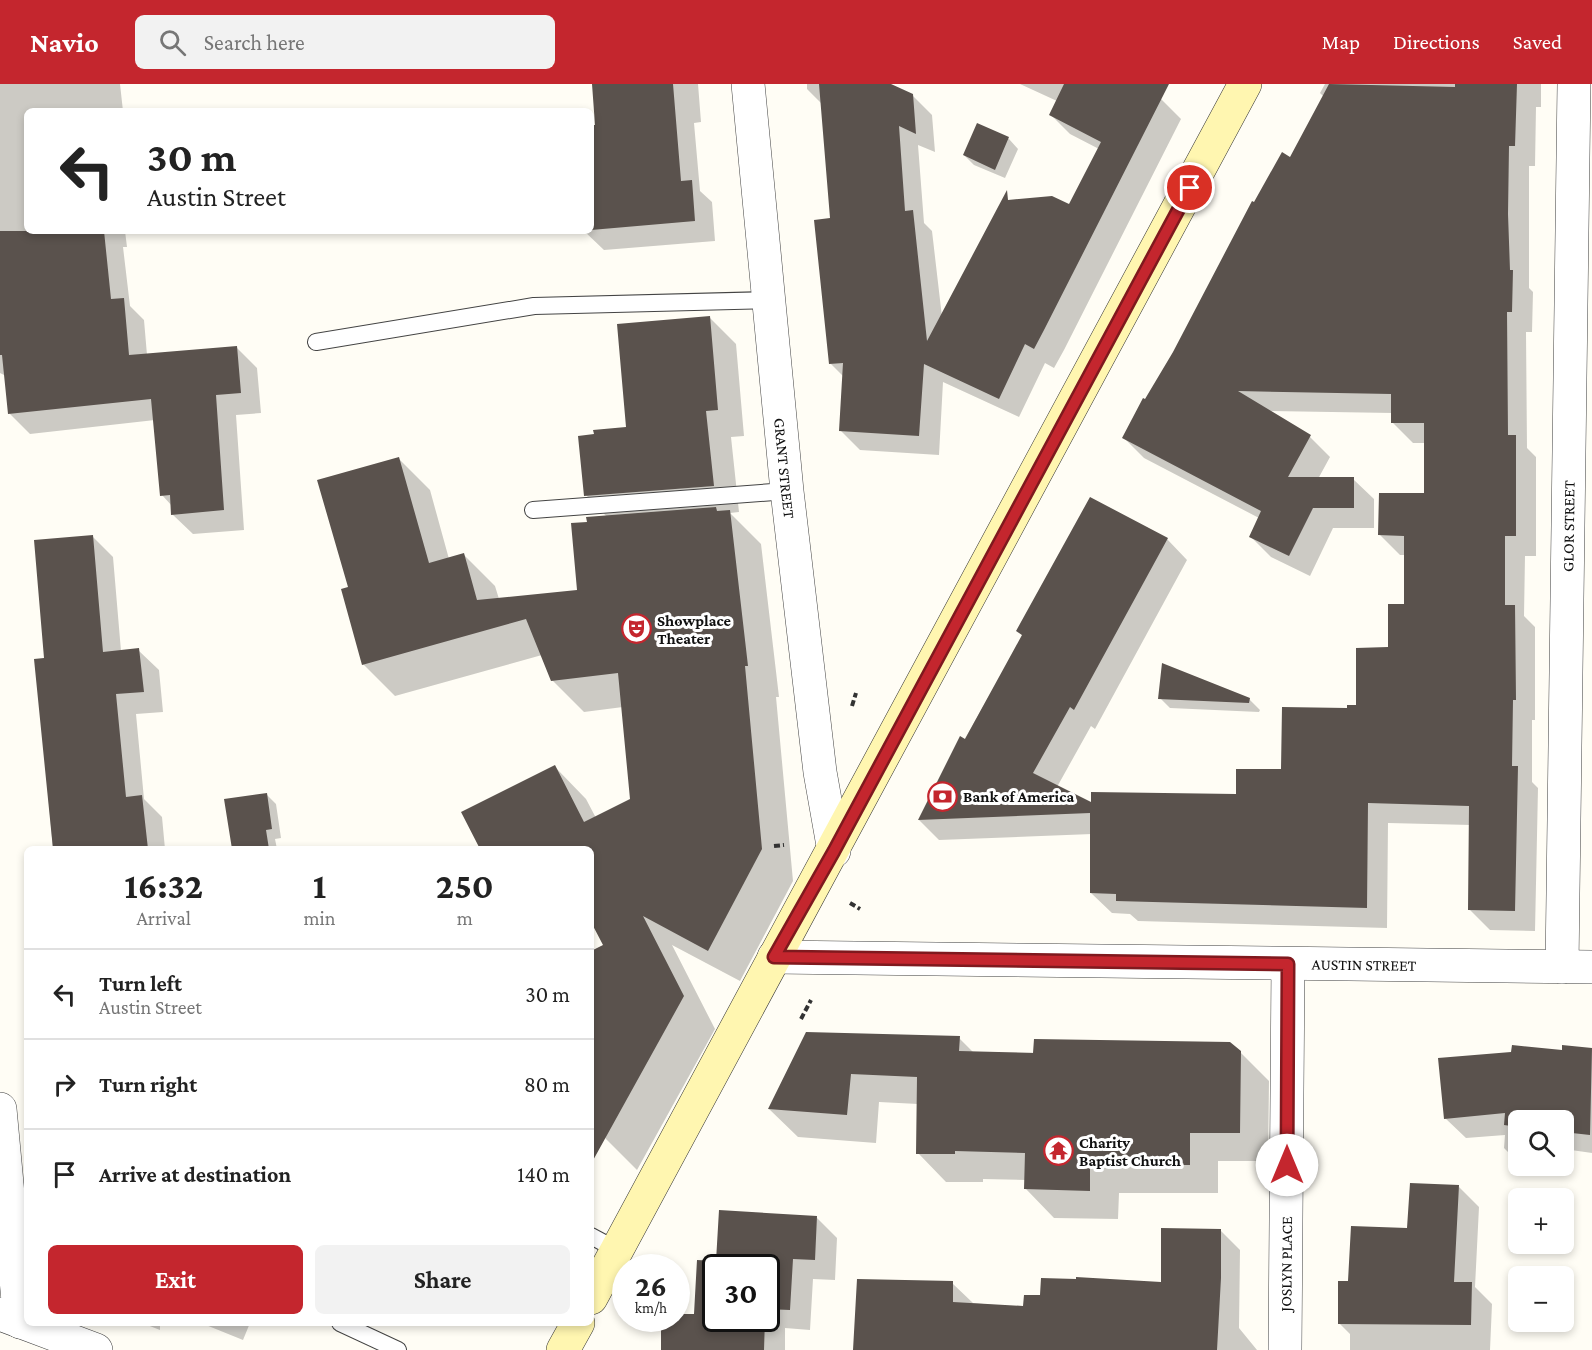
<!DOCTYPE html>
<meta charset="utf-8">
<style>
body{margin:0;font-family:"Crimson Pro",serif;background:#f2f2f2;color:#222;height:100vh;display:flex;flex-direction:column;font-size:22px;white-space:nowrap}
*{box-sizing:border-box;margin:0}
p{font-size:20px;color:#767676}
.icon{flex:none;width:33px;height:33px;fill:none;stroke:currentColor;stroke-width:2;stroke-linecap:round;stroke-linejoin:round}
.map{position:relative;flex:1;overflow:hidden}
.drawer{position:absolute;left:24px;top:762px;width:570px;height:480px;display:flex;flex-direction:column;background:#fff;border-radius:9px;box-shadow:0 3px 9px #0003}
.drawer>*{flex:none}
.guide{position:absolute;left:24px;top:24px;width:570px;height:126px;border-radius:9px;box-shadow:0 3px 9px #0003;background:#fff;color:#222;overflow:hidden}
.tools{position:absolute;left:1508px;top:1026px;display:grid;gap:12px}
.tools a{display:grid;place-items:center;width:66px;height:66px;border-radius:9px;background:#fff;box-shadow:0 3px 9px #0003;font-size:30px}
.speed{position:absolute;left:612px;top:1170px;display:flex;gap:12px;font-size:30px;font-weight:700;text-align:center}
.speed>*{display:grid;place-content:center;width:78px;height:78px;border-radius:50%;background:#fff;box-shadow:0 3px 9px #0003;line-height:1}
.speed small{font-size:15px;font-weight:400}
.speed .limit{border:3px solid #111;border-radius:9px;background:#fff;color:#111}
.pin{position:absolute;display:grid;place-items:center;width:51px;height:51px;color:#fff;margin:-26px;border:3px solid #fff;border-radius:50%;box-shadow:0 2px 6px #0007}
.me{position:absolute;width:66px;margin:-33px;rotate:0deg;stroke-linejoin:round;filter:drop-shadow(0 0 4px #0008)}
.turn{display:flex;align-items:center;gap:21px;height:126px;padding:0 24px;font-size:27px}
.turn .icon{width:78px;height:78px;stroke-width:2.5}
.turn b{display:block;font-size:42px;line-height:51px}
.eta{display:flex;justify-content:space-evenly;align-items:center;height:102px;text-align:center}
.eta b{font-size:36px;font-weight:700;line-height:42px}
.cta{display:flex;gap:12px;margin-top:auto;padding:12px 24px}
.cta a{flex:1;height:69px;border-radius:9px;background:#c4262e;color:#fff;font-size:24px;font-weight:700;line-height:69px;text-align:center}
.cta a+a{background:#f2f2f2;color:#222}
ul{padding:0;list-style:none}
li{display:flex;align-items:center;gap:18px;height:90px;padding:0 24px;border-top:2px solid #e0e0e0}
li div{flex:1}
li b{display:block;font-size:22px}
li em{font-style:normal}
header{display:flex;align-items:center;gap:36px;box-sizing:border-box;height:84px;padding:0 30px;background:#c4262e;color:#fff}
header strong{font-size:28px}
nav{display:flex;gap:33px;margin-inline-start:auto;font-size:21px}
.search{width:420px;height:54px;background:#f2f2f2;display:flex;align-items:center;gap:15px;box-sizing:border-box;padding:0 21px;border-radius:9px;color:#767676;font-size:22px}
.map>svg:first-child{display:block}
</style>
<header>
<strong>Navio</strong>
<div class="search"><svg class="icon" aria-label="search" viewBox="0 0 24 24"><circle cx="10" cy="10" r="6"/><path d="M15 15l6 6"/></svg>Search here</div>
<nav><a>Map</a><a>Directions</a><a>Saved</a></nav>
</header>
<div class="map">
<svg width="1592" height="1266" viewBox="0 0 1592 1266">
<rect width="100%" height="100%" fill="#fffdf5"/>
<path fill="#0003" fill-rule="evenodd" d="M0,0H120L123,27H27V147H125L127,163H123L130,222L144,236L147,271L236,263L257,284L261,329L236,331L244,446L193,450L172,430V422L162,411L155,336L30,350L10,330L6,292L0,289Z
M593,0H698L701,38L694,39L700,107L712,118L715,157L604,166L584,147H591V42H597Z
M807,0H888L912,11L932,31L935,68L918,61L924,139L932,147L942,233L1070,122L1099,65L1070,50L1050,30L1057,17L1020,0H1125L1161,15L1181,35L1064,266L1054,284L1045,279L1019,333L943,298L939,371L860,366L840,346L843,292L830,279L832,136L822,20L807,5Z
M1325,0H1541V23H1536L1535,82H1529V204L1533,208L1532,248H1526L1527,364L1536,373V472H1525L1524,532L1535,543V636H1532V698L1538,704L1535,847L1490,846L1470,826L1471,741L1388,739L1387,844L1138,837L1130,830L1112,829L1091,809L1092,750L939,756L919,736L1023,552L1018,547L1167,455L1187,476L1095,645L1091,642L1057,703L1092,721L1238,712L1283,687L1348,626L1358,623L1390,565L1406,521V471H1400L1380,451L1425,411L1426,359H1413L1393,339V329L1268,327L1310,353L1330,373L1318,395H1353L1374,415V444H1333L1310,492L1271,473L1250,452L1259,434L1144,374L1124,354L1174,268L1255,120L1291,75L1324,13L1320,9Z
M978,41L1009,55L1018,65L1005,94L974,81L964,71Z
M710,234L736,260L744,352L731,353L739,428L730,429L761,460L779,613H776L793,797L740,897L672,861L715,945L637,1086L606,1055L591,1026V869L605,862L591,838V765H481L555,683L586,715L596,734L632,716L623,623L584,628L552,596L542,571L395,612L363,580L349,505L398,374L430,406L449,475L464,471L495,502L499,515L579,507L589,439L607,433L586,411L628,344Z
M92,452L113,473L121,567L138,566L159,586L163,628L136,630L144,715L162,733L165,765H53L36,576L46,575Z
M1160,614L1249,615L1260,626L1259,628L1170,624Z
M266,710L276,720L281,754L275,755L277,765H233Z
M807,950L959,954L974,969L1240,968L1269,997L1268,1077H1218V1109H1119L1118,1135L1054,1134L1026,1105V1096L983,1095V1098H946L918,1069V1020L879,1018L876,1059L798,1053L769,1025Z
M1564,963L1592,966V1069L1564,1065L1563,1074V1036H1518V1078L1504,1064L1505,1051L1466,1054L1445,1034L1563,968Z
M1521,1082H1562V1088L1524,1084Z
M1459,1103L1479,1123L1475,1203L1492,1220L1490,1266H1350V1250L1339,1239L1349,1199Z
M721,1127L817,1134L837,1154L835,1196L813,1195L810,1246L785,1244V1266H662L663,1234L696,1232L698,1178L718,1179ZM716,1184H766V1234H716Z
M1220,1146L1240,1166L1239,1244L1257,1266H855L952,1199L973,1219L1025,1224L1042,1213L1163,1200Z
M142,1239H160V1246Z
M201,1239H250L243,1256Z"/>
<path fill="#5a524d" d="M592,0H673L681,97L692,96L695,137L591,146V41H595Z
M819,0H891L913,10L916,50L899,42L905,127L913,126L927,257L1007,106L1008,116L1052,112L1069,120L1101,58L1049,31L1064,0H1169L1044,246L1034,265L1025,260L999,315L924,280L919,352L839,347L843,279L829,280L814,136L830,134Z
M1329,0L1455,3V0H1517L1515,62H1509L1508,130L1510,186H1513L1512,228H1507L1508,351H1516V452H1505V521H1515L1516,616H1513L1512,682H1518L1515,827L1468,826L1469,722L1368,719L1367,824L1116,817V810L1090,809V729L918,736L960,652L965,655L1022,551L1016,547L1090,413L1168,454L1074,626L1070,623L1033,689L1091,718V708L1236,710V685H1281L1282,623L1347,624V621H1356V564L1388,563V520H1404V452L1378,451L1379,409H1424V339H1391V310L1238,307L1311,351L1288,393H1354V424H1313L1289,472L1249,453L1261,427L1122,354L1143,314L1145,315L1173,268L1252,117L1254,118L1282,68L1290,73Z
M977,39L1009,53L995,86L963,71Z
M0,147H104L111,215L124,214L129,271L237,262L241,309L216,311L224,426L171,431L170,411L160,412L151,315L8,330L2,271H0Z
M710,232L718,326L706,327L714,402L584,412L578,352L594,350L593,346L626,343L617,240Z
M399,373L429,479L464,469L477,516L577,506L571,439L587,438L586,433L716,423L717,427L730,426L748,582H745L762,765L708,867L643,832L684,912L591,1080V867L603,861L591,838V765H480L461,728L555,681L584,738L630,715L618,589L551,597L526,535L362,581L341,505L348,503L317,396Z
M93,451L103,568L139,564L144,608L116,610L126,713L142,711L148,765H53L34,575L44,574L34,456Z
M1162,579L1250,614L1249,619L1158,615Z
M267,709L272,745L266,746L269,765H232L224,715Z
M806,948L960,952L959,967L1033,969L1034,955L1230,958L1241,967L1240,1049H1190V1081H1090V1107L1024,1105L1025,1069L955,1067V1070H916L917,993L851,990L847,1031L768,1025Z
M1512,961L1562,966V961L1592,964L1590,1051L1563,1048V1036H1518V1043L1504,1041L1505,1029L1444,1035L1438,974L1511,968Z
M1410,1099L1459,1101L1454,1198H1472L1471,1241L1338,1240V1197H1348L1351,1142L1407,1144Z
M719,1126L817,1132L815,1176L793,1175L790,1226L766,1225V1184H716V1234H765L764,1266H661V1234H676V1230H694L697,1176L716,1177Z
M1161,1144L1221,1145V1194L1217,1266H853L857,1195L953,1197V1218L1023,1222L1024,1211H1040L1041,1194L1076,1195V1193L1161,1198Z"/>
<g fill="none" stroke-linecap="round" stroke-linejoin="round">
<defs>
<path id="service" d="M316,258L534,222L769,216
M533,426L787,407
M591,1152L617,1166
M340,1239L398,1266"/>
<g id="minor">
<path id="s1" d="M774,873L1592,883"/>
<path id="s2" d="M1562,883L1574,0"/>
<path d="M0,1025L20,1238"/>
<path d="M0,1230L96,1266"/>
<path id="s3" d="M1285,1266L1288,880"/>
</g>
<g id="tertiary">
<path id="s4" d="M748,0L787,407L820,688L834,767"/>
</g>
<path id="secondary" d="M591,1214L1245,0
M563,1266L578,1239"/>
</defs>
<use href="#service" stroke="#444" stroke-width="18"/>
<use href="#minor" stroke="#444" stroke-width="34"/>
<use href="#tertiary" stroke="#444" stroke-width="34"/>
<use href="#secondary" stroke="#333" stroke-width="34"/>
<path stroke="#333" stroke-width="4" stroke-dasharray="6 3" stroke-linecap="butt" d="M852,622L856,609
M774,762L784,761
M850,819L860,825
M801,935L811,916"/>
<use href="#service" stroke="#fff" stroke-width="16"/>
<use href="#minor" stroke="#fff" stroke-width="33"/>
<use href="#tertiary" stroke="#fff" stroke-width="33"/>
<use href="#secondary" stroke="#fff6b0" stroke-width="33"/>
</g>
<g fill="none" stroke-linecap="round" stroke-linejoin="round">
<defs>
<path id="route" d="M1190,104L834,767L774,873L1288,880L1287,1081"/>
</defs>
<use href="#route" stroke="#7f191e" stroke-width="15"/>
<use href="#route" stroke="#c4262e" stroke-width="10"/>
</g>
<defs>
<symbol id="theatre-ring" viewBox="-11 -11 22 22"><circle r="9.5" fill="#fff" stroke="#c4262e" stroke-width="1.5"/><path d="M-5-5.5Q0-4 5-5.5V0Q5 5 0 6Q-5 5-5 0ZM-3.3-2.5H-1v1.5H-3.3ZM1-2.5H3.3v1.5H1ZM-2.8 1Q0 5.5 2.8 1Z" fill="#c4262e"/></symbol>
<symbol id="bank-ring" viewBox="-11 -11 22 22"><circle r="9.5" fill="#fff" stroke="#c4262e" stroke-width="1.5"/><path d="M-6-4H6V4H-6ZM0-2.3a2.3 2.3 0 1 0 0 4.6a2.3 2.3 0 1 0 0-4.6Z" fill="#c4262e"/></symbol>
<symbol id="temple-ring" viewBox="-11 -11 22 22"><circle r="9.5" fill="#fff" stroke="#c4262e" stroke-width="1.5"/><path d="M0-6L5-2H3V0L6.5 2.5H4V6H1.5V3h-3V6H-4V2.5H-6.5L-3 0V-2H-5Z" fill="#c4262e"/></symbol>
</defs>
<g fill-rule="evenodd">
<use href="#theatre-ring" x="620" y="528" width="33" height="33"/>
<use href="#bank-ring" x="926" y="696" width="33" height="33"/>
<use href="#temple-ring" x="1042" y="1050" width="33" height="33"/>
</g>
<g text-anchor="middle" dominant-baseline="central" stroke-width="6" stroke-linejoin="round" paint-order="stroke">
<g font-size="16" fill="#111" stroke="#fff">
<text stroke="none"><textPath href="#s4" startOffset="386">GRANT STREET</textPath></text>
<text stroke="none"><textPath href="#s2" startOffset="441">GLOR STREET</textPath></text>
<text stroke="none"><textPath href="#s1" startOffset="590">AUSTIN STREET</textPath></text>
<text stroke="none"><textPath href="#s3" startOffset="86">JOSLYN PLACE</textPath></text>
</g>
<g font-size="16" font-weight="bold" fill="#111" stroke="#fff" text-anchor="start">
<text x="657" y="536">Showplace<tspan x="657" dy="18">Theater</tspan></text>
<text x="963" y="712">Bank of America</text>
<text x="1079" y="1058">Charity<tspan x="1079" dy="18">Baptist Church</tspan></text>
</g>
</g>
</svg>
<div class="tools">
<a><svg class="icon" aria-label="search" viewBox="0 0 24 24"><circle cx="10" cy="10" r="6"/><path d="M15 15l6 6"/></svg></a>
<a>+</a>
<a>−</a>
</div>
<div class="speed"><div>26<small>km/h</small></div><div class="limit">30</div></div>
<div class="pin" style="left:1190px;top:104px;background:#d93025"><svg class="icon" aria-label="arrive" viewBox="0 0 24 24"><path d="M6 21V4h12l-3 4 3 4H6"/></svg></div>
<svg class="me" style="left:1287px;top:1081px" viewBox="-20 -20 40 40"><circle r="19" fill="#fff"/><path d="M0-13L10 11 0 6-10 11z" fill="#c4262e"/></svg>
<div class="guide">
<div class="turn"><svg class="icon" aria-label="left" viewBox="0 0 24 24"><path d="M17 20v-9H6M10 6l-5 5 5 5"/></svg><div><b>30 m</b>Austin Street</div></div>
</div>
<section class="drawer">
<div class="eta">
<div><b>16:32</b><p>Arrival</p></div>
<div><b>1</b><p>min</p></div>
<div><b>250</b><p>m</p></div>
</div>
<ul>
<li><svg class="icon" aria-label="left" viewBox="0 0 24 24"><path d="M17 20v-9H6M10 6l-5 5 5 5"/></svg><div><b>Turn left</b><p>Austin Street</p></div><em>30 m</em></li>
<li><svg class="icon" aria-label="right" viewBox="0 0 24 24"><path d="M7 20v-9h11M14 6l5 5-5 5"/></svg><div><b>Turn right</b></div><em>80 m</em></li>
<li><svg class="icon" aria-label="arrive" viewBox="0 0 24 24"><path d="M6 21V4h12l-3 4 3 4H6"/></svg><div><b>Arrive at destination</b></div><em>140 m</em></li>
</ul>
<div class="cta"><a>Exit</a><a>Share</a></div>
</section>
</div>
